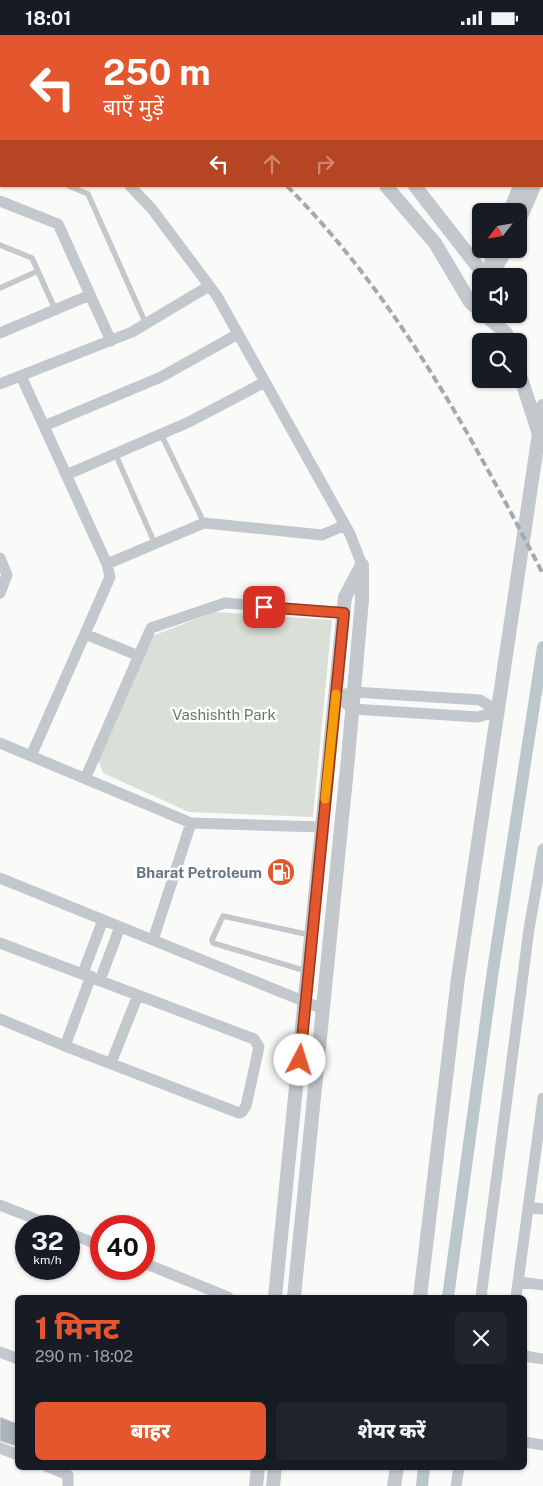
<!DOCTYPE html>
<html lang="hi">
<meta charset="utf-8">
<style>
body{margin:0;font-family:"Public Sans","Noto Sans Devanagari",sans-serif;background:#20242c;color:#f1f3f6;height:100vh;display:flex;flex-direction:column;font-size:19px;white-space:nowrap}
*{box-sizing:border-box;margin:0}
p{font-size:16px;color:#9ea1a6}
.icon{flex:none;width:28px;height:28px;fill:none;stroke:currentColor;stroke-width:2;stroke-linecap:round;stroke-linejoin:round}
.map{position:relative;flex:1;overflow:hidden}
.details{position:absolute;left:15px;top:1260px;width:512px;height:175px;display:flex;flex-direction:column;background:#171b24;border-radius:8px;box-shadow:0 1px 4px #0004}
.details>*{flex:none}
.hud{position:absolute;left:0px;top:0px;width:544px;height:152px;box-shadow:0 1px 4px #0004;background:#e4572e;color:#fff;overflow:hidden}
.needle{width:32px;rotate:239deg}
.tools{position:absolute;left:472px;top:168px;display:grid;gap:10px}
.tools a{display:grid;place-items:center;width:55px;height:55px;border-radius:8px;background:#171b24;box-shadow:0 1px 4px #0004;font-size:25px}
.speed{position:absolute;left:15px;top:1180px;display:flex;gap:10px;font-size:25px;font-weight:700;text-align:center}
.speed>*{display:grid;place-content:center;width:65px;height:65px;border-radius:50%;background:#171b24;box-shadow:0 1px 4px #0004;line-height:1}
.speed small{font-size:12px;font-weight:400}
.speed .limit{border:8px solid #d22;background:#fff;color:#111}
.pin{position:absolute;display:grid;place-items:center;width:42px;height:42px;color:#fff;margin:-21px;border-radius:10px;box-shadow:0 2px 8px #0006}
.me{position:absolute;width:55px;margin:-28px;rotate:5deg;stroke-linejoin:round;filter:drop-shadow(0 0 4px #0008)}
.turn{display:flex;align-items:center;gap:18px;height:105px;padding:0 20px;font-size:22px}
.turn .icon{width:65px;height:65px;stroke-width:2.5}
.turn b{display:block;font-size:35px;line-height:42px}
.lanes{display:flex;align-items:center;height:48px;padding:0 20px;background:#0003;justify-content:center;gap:25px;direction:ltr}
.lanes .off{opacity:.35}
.round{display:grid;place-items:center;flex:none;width:52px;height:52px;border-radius:8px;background:#20242c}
.overview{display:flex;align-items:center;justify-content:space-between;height:85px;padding:0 20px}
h1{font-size:30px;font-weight:800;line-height:38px;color:#e4572e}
.action{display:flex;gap:10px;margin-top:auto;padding:10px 20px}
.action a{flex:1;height:58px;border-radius:8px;background:#e4572e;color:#fff;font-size:20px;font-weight:800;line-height:58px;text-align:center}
.action a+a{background:#20242c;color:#f1f3f6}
.status{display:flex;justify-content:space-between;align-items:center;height:35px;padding:0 25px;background:#171b24;direction:ltr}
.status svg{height:14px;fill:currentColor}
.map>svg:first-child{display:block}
</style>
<div class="status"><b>18:01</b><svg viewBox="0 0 49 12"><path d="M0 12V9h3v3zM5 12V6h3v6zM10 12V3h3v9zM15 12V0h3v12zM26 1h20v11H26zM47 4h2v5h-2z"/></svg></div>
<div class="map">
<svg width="543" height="1451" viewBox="0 0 543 1451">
<rect width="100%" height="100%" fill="#fafaf8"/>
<path fill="#dadfd7" d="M215,577L332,585L313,782L189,777L103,738L98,725L152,601Z"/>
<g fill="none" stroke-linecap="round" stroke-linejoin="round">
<path stroke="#bbc7cb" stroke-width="12" d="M448,1262L493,935L543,612
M422,1451L424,1432"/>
</g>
<path fill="#aab3b9" stroke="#dcdcda" d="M0,1382L18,1389V1412L0,1406Z"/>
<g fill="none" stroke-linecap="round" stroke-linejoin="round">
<path stroke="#c3c8cc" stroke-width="5.5" d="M0,106L1,103
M0,122L1,123
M69,151L88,159L146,289
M0,210L32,223L55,274
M0,253L38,236
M161,399L204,488
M115,418L155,509
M306,936L213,908L212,905L223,881L310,900"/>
<path stroke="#c3c8cc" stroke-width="11" d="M338,1L339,0
M0,63L1,64
M130,151L152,174L217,261L350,499L362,530
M0,166L58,189L111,306
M0,298L90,260
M21,341L107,529L110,542L31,721
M0,349L132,297L209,251
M44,391L161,342L238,299
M66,440L189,387L265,347
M0,523L7,540L0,558
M107,529L204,488L322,500L345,490
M85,599L139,621
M336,661L353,674L478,682L498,676
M336,661L354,657L480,665L498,676
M0,708L191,788L322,792
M85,744L151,593L225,568L344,578
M0,843L323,974
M153,905L191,788
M0,908L254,1004L259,1012L246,1071L242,1077L239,1078L65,1011
M83,938L103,885
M100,945L120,892
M0,984L65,1011L91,941
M111,1028L138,960
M0,1170L53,1191
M528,1172L543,1174
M69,1198L101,1211
M144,1228L228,1262
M518,1247L543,1250
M481,1262L529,894L543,814
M516,1262L543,1063
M0,1317L18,1324
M525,1321L543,1324
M525,1407L543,1410
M0,1413L18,1420
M48,1432L68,1440V1451
M456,1451L459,1432"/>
<path stroke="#c3c8cc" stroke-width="14" d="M237,0L238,1
M269,0L271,1
M542,97L543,96
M542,130L543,129
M386,151L435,208L470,267L481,277
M415,151L485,241
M510,176L520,151
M519,186L534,151
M489,238L494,214
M490,241L507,214
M484,279L506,298
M519,337L538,396
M275,1262L345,562L362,530
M294,1262L348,723L362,565V533
M420,1262L458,943L543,371
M256,1451L258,1432
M273,1451L275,1432
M394,1451L397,1432"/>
<path stroke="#a2aab0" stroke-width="4" stroke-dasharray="8 4" stroke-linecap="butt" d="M106,0L108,1
M287,151C397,262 472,402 543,539"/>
</g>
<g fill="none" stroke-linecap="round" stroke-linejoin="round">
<defs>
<path id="route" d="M264,572L344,578L300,1025"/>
</defs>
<use href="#route" stroke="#94391e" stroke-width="12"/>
<use href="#route" stroke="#e4572e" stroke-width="9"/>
<path stroke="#f59e0b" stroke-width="9" d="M325,764L336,659"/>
</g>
<defs>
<symbol id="fuel-disc" viewBox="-11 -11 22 22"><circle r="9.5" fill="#e4572e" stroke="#fff"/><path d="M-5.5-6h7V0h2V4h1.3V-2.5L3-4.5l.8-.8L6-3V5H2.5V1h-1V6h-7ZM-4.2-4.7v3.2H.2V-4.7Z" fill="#fff"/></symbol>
</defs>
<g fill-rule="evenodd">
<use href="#fuel-disc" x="265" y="821" width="32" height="32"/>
</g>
<g text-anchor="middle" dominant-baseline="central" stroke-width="5" stroke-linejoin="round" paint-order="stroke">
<g font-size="15" fill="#687a64" stroke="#fff">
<text x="224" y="679">Vashishth Park</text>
</g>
<g font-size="15" font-weight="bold" fill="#657683" stroke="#fff" text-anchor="end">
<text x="262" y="837">Bharat Petroleum</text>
</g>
</g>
</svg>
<div class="tools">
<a><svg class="needle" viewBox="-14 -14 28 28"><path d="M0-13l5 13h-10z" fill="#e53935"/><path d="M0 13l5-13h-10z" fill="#9ea1a6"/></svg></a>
<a><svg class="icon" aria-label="sound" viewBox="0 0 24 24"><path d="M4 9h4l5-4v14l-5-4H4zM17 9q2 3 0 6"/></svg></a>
<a><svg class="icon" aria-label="search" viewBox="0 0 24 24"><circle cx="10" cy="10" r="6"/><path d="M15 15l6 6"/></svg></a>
</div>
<div class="speed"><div>32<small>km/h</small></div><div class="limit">40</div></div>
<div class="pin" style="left:264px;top:572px;background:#d93025"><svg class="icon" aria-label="arrive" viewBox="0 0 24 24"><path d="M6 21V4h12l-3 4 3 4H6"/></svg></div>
<svg class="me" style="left:300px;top:1025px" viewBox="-20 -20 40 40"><circle r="19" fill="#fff"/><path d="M0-13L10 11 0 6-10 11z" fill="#e4572e"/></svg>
<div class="hud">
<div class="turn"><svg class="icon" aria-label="left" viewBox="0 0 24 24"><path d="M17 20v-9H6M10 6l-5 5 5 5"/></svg><div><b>250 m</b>बाएँ मुड़ें</div></div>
<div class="lanes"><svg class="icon" aria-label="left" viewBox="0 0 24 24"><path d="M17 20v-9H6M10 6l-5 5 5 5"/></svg><svg class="icon off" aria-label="ahead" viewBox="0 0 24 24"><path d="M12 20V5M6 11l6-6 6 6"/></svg><svg class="icon off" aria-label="right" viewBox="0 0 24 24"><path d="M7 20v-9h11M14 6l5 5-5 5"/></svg></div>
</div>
<section class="details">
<div class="overview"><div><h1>1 मिनट</h1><p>290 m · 18:02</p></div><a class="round"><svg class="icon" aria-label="close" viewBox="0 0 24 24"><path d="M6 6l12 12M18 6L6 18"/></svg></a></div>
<div class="action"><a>बाहर</a><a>शेयर करें</a></div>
</section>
</div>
